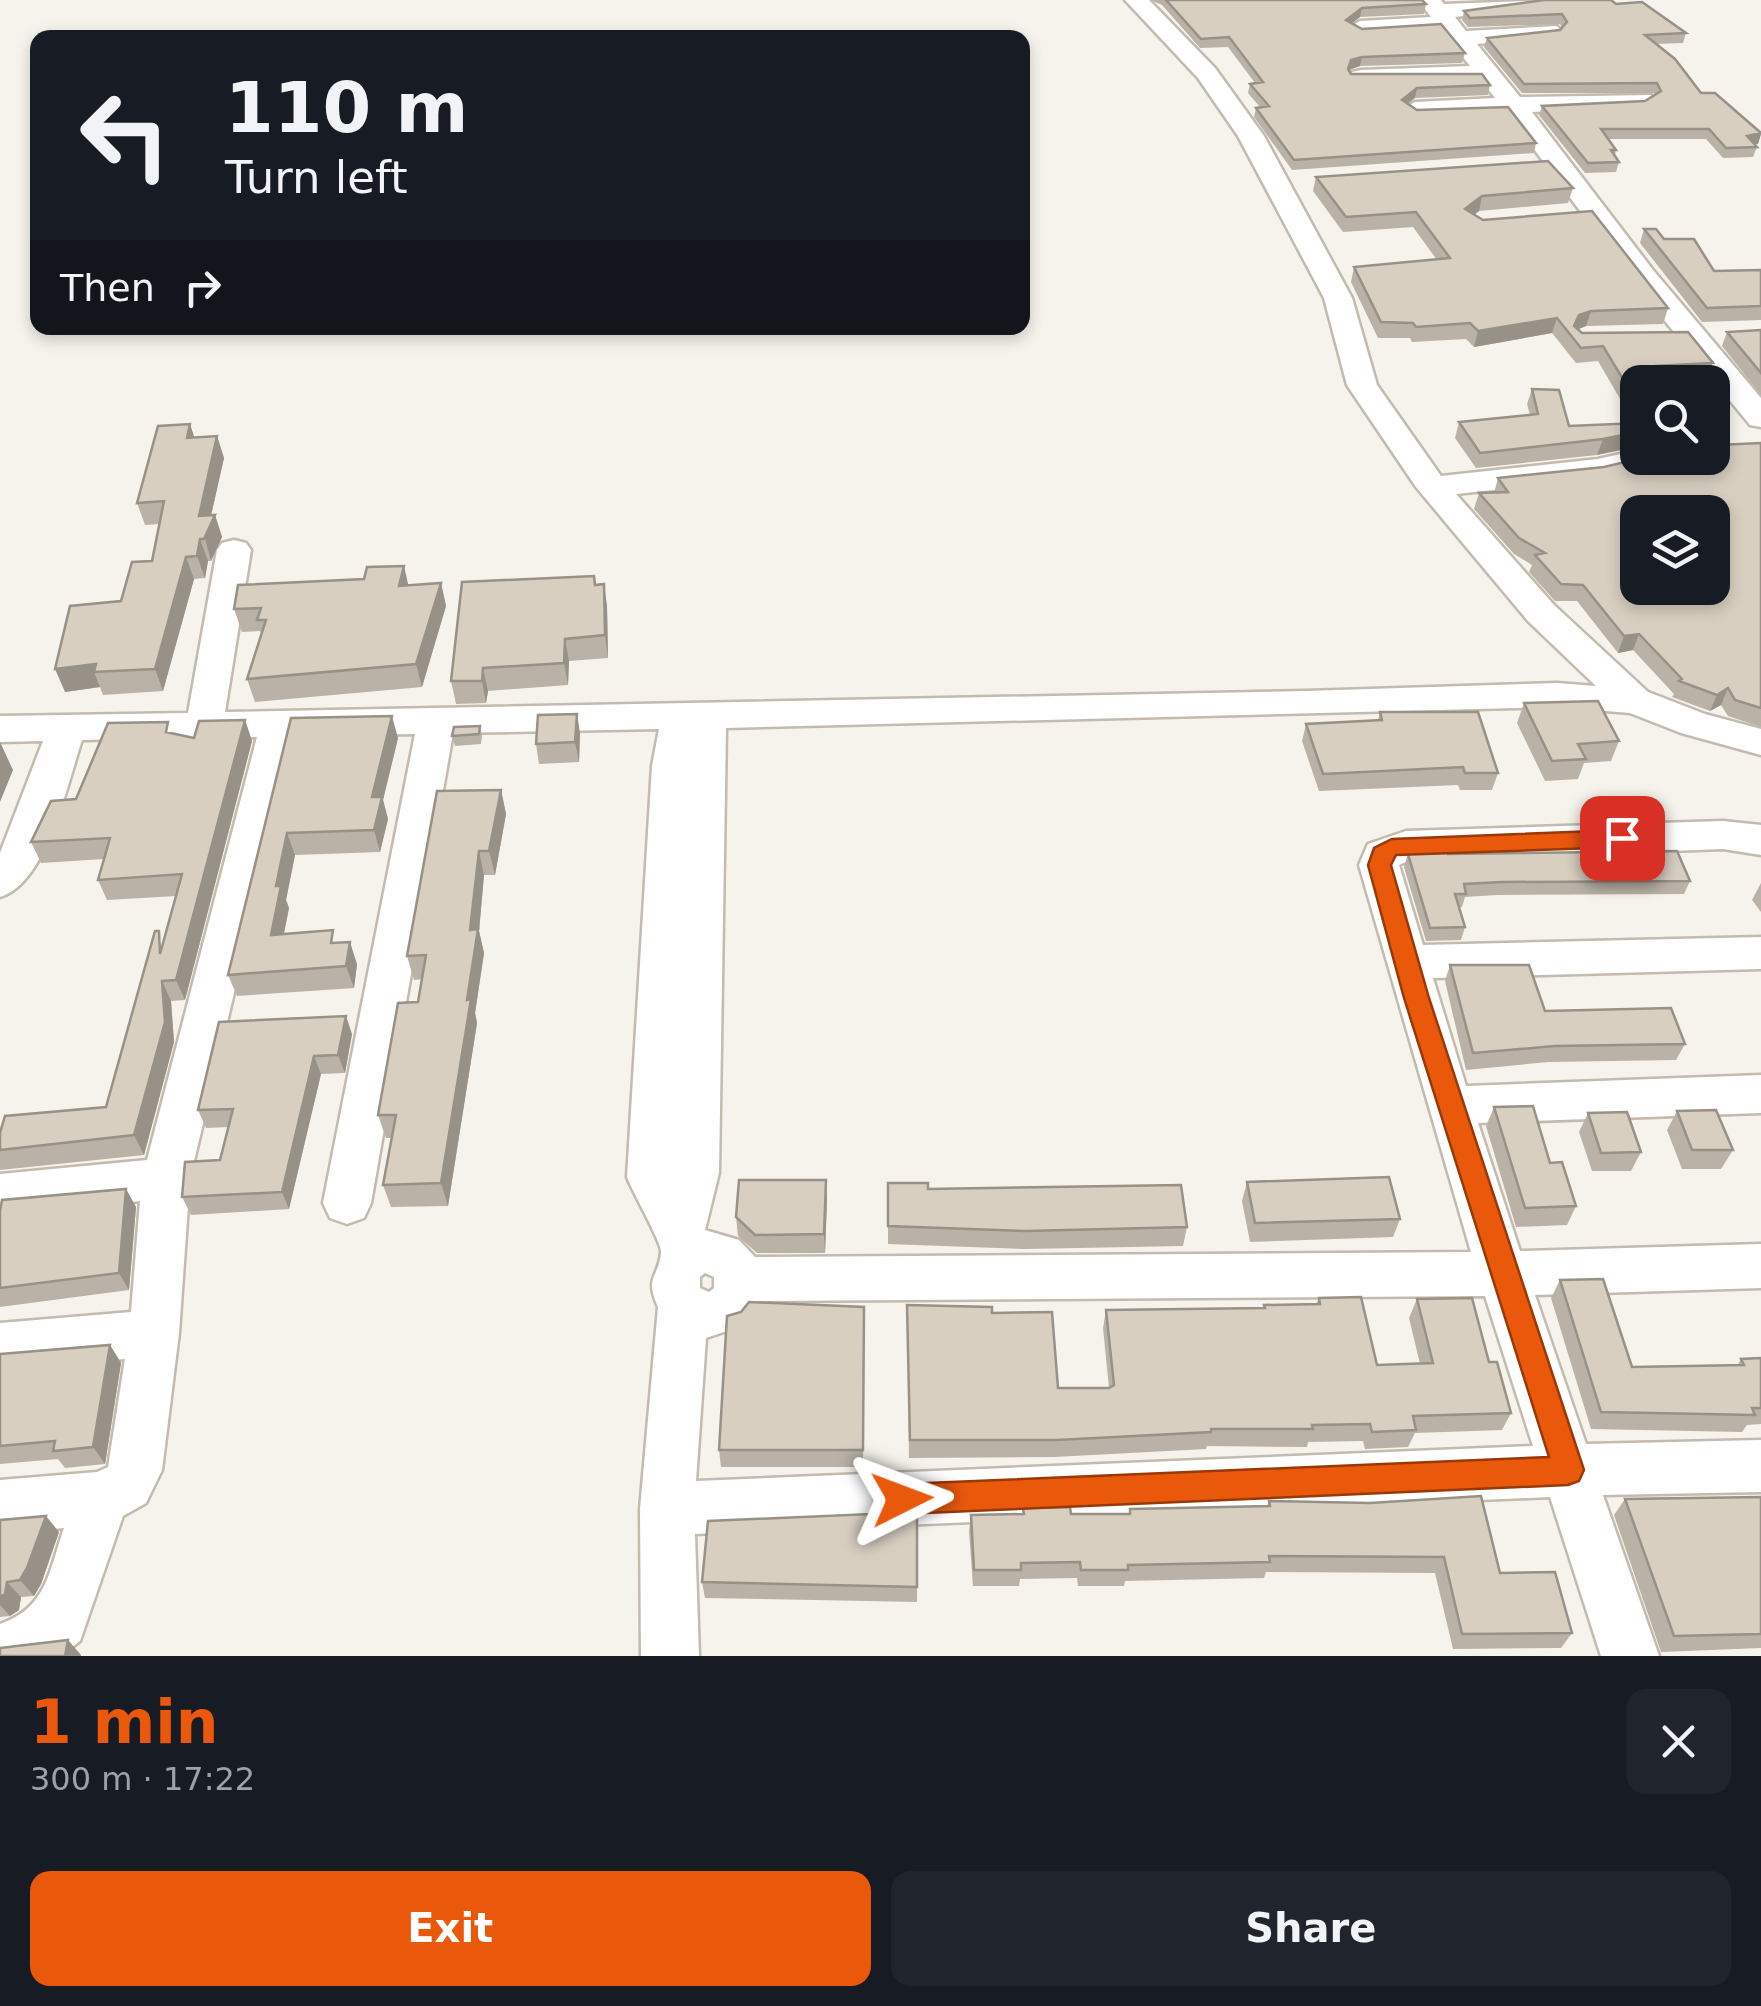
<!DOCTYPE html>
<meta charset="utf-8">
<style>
body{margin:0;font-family:"DejaVu Sans",sans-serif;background:#20242c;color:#f1f3f6;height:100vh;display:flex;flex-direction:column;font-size:38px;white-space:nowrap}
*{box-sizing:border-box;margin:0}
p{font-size:32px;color:#9ea1a6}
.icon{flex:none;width:55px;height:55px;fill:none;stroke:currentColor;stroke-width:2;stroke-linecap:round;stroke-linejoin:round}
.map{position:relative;height:1656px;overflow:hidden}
.side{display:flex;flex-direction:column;background:#171b24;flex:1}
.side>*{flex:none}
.guide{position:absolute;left:30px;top:30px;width:1000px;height:305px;border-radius:20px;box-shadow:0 5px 15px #0003;background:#171b24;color:#f1f3f6;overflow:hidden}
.buttons{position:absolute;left:1620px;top:365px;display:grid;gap:20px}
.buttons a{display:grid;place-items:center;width:110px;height:110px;border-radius:20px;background:#171b24;box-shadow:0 5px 15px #0003;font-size:50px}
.pin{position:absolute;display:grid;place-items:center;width:85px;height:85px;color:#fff;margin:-42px;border-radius:20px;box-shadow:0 5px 15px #0006}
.me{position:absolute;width:110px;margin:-55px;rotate:87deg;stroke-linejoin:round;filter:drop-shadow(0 0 8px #0008)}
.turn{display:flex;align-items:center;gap:35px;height:210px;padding:0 30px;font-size:45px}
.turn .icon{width:130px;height:130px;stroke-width:2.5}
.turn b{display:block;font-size:70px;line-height:85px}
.then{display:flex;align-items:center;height:95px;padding:0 30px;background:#0003;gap:20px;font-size:38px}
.round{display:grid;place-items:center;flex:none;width:105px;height:105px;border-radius:20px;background:#20242c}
.overview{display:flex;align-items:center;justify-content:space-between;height:170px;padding:0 30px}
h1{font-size:60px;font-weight:700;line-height:75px;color:#ea580c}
.primary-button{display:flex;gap:20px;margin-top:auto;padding:20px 30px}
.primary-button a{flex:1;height:115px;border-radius:20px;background:#ea580c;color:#fff;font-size:40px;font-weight:700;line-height:115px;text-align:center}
.primary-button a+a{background:#20242c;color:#f1f3f6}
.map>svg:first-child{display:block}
</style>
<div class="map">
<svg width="1761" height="1656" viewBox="0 0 1761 1656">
<rect width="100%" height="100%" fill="#f6f3ec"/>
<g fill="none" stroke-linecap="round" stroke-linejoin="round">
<defs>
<path id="minor" d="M1125,0H1149L1215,68L1264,136L1352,298L1377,385L1441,476L1598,459L1638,450V458H1659L1654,465L1598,479L1456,494L1554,605L1648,692L1705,714L1761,729V755L1681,733L1630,713L1557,707L726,728L719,1173L705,1230L739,1240L755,1257L1471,1252L1359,865L1368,844L1406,831L1723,821L1761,825V855L1723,849L1408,861L1399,865L1423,945L1761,937V969L1433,978L1466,1086L1761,1075V1113L1478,1123L1520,1251L1761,1244V1288L1535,1295L1586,1444L1761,1440V1492L1603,1495L1659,1656H1601L1550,1497L695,1534L699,1656H641L640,1509L658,1307C644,1276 659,1278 661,1252C662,1243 633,1193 627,1177L652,766L659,729L453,733L371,1203L364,1218L347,1224L330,1218L323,1203L415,734L295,736L190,1178L179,1333L162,1470L146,1503L123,1516L80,1641L61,1656H0V1624C47,1608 49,1571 64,1528L0,1534V1480L97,1472L108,1467L125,1359L0,1369V1323L131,1312L140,1201L0,1216V1174L147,1160L257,737L82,740C67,784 47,883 0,897V853L43,741L0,742V716L188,713L217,550L222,543L234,540L246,543L251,550L225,712L1306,691L1557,683L1596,686L1528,621L1416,487L1347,385L1324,298L1238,136L1198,78ZM705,1273L714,1277V1288L709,1292L700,1288V1277ZM1485,1296L1533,1446L696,1481L706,1338L742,1326L759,1301Z
M1418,0H1441L1444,4L1550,0L1539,7L1455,17L1466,31L1557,26L1561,31L1557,36L1549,38L1477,44L1520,97L1651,95L1654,100L1642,107L1532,112L1653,270L1761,398V427L1750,425L1633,282L1507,113L1415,116L1403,109L1415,102L1495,98L1481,80L1352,82L1349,77L1352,72L1361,70L1470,66L1441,30L1360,35L1348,28L1360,21L1431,17Z"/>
</defs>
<use href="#minor" stroke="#c2bbae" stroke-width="5"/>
<use href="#minor" fill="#fff" fill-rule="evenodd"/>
</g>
<path fill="#bab2a6" d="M1151,0H1422L1426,4L1424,14L1360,17L1352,23L1362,29L1465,53L1462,63L1360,66L1349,70L1351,74L1490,85L1488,95L1415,98L1407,104L1417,110L1536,143L1534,153L1292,170L1254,117L1256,108L1260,107L1248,93L1250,84L1255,83L1228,47L1200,48L1162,5Z
M1542,1L1616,4L1686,33L1683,43L1656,44L1701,93L1761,133L1758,144H1754L1757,147L1753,157L1723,158L1706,139H1608L1616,150L1615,155L1619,162L1616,172L1585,173L1539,115L1542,106L1645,101L1655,95L1654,93H1522L1484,47L1487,38L1560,30L1562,28L1560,24L1468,27L1462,20L1464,11Z
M1316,177L1573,188L1568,203L1479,211L1474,215L1668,308L1663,324L1586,326L1578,329L1582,333L1713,363L1707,379L1638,382V447L1597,455L1476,468L1455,438L1459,422L1530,415L1527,404L1532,389L1569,426L1634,423L1598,361L1576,363L1552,333L1474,347L1466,339L1412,342L1410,338H1378L1351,282L1354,267L1437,260L1413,227L1343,232L1313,191Z
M1644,229L1664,239L1714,271L1761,270V320L1702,322L1640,243Z
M1761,330V395L1722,346L1727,332Z
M217,436L224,458L211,515H215L222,537L211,561H208L205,578L194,579L163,691L103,695L100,687L65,692L121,601L152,561L159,524L145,525L137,503L195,438Z
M1761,443V727L1728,716L1721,705L1710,711L1672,697L1674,694L1633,650L1618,653L1577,601H1555L1529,572L1532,565L1514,554L1474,509L1479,493H1494L1498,478L1604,467L1718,445Z
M594,576L596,585L607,606L608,658L569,661L568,685L488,691L486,703L456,704L451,681Z
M441,583L446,606L422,687L255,702L247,679L262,635L260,631L242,632L234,609L408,585Z
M1524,703L1619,741L1611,761L1584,763L1578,779L1545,781L1517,723Z
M1380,712L1498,773L1492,790H1460L1458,785L1319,791L1302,741L1306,724L1378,720Z
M577,714L580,734L579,762L539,764L536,744Z
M291,718L398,738L383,800L388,819L380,852L295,855L286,900L289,908L284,934L337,943L357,964L354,988L237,996L228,975Z
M245,720L252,741L185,1000L171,1001L174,1042L144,1155L0,1170V1133L106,1107L164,942L177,896L107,900L98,880L104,859L41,863L31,842L76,799L172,733L194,738Z
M480,726L482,736L481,744L455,746L452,736Z
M501,790L506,814L495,875H484L479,931L484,953L475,1013L477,1023L448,1206L391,1207L383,1185L392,1138H386L378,1115L418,1002L422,979L414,980L407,956Z
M1408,854H1448L1690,881L1684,894L1497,895L1465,897L1462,907H1459L1465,927L1461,940L1426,941L1404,867Z
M1761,883V912L1752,900Z
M1450,965L1545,1011L1685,1044L1676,1060L1548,1062L1466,1070L1445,981Z
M352,1034L345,1073L321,1074L289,1209L191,1215L182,1197L220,1160L228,1127L206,1128L198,1110Z
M1494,1107L1550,1163L1576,1206L1567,1225L1516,1227L1486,1126Z
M1677,1111L1733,1150L1721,1169H1682L1667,1130Z
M1588,1113L1641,1152L1631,1171H1592L1579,1132Z
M1247,1182L1400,1219L1393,1237L1250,1242L1242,1201Z
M888,1183L928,1189L1187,1227L1183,1246L1024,1249L888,1244Z
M126,1189L136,1207L129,1290L0,1307V1211Z
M827,1199L825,1253H757L738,1236L736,1217Z
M1560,1280L1632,1367L1737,1366L1741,1359L1761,1358V1424L1747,1425L1742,1432L1591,1429L1551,1298Z
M1319,1298L1377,1365L1420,1364L1409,1318L1417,1299L1489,1362L1511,1413L1502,1430L1415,1433L1408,1447L1365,1449L1363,1441L1308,1442L1307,1447L1207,1446L1206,1449L1054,1457L909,1458L907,1305L992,1313L1058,1388H1109L1103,1328L1106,1310L1263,1309L1264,1305L1316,1304Z
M864,1307L863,1467H721L719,1450Z
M110,1345L121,1363L105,1464L65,1468L58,1459L0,1464V1354Z
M1761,1497V1648L1661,1652L1614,1515L1625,1499Z
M1269,1501L1500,1573L1572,1633L1561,1648L1453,1649L1435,1573L1266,1572L1264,1578L1125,1581L1124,1586H1078L1077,1578L1020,1579L1019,1586H973L969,1531L971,1515L1022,1514L1023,1508L1071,1514H1129L1130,1509L1267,1506Z
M0,1520L59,1532L41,1584L34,1596L21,1597L19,1610L10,1616L0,1617Z
M702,1582L917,1587V1602L705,1598Z"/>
<path fill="#979187" d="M1362,8L1360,17L1344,29L1346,20Z
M1362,57L1360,66L1349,70L1346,79L1351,60Z
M1417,88L1415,98L1399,110L1402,100Z
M1761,134L1758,144L1743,146L1747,136Z
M1482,196L1479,211L1461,224L1465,209Z
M1591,311L1586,326L1574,331L1571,335L1579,315Z
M1557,318L1552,333L1474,347L1478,331Z
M190,424L197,445L187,438Z
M1638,432L1637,446L1597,455L1603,439Z
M217,436L224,458L208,529L215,515L222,537L211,561L199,516Z
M200,539L208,561L205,578L197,556Z
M186,557L194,579L163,691L155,669Z
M404,566L409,588L399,586Z
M441,583L446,606L422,687L416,664Z
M604,584L607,606L608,658L605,635Z
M1639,634L1633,650L1618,653L1624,636Z
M565,639L569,661L568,685L564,663Z
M96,664L94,672L100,687L65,692L55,669Z
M483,668L488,691L486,703L482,681Z
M1728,688L1721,705L1710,711L1717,695Z
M577,714L580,734L579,762L575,742Z
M392,716L398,738L383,800L388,819L380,852L374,830L372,797Z
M245,720L252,741L185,1000L176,980Z
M0,742L13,770L0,802Z
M501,790L506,814L495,875L489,851Z
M287,833L295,855L286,900L289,908L279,957L271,935L276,886Z
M479,851L484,875L479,931L484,953L475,1013L477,1023L448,1206L441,1183L467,1000L470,930Z
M350,942L357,964L354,988L346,966Z
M162,981L171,1001L174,1042L144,1155L134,1135Z
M346,1016L352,1034L345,1073L338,1055Z
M314,1056L321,1074L289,1209L282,1192Z
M826,1180L827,1199L825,1253L824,1234Z
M126,1189L136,1207L129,1290L119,1273Z
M110,1345L121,1363L105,1464L93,1447Z
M46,1516L59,1532L41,1584L34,1596L20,1580Z
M7,1582L21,1597L19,1610L10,1616L0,1605V1597Z
M68,1640L81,1655V1656H65Z"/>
<path fill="#d8cfc1" stroke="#979187" stroke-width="2.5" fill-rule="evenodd" d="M1166,0H1422L1426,4L1362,8L1346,20L1362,29L1441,24L1465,53L1362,57L1351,60L1348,69L1351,74H1482L1490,85L1417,88L1402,100L1417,110L1508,107L1536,143L1294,160L1256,108L1269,106L1250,84L1263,82L1229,37L1201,39Z
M1544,0H1611L1616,4L1642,2L1686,33L1645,35L1675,59L1701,93H1715L1761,133L1747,136L1757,147L1726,148L1709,129H1601L1616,150H1611L1619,162L1588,163L1542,106L1645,101L1661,91L1657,83L1524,84L1487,38L1560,30L1567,22L1562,14L1470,18L1464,11Z
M1548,161L1573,188L1482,196L1465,209L1483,220L1592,211L1668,308L1591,311L1579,315L1574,326L1582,333L1688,332L1713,363L1657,366L1667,382H1638V404L1603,346L1581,348L1557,318L1478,331L1470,323L1416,327L1413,323L1381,322L1354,267L1450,258L1416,212L1346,217L1316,177Z
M1644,229H1656L1664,239H1694L1714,271L1761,270V306L1707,308Z
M1761,330V373L1727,332Z
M1532,389L1559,390L1569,426L1638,423V432L1603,439L1480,453L1459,422L1538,414Z
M190,424L187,438L217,436L199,516L215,515L204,539H200L197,556L186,557L155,669L94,672L96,664L55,669L70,606L121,601L132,562L152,561L164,501L137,503L158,426Z
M1712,436L1718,445L1761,443V708L1735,700L1728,688L1717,695L1679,681L1682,679L1639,634L1624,636L1583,585L1561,584L1535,555L1545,553L1519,538L1479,493L1508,492L1498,478L1604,467L1642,458H1712ZM1638,512H1712V588H1638Z
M404,566L399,586L441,583L416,664L247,679L266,620H257L261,608L234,609L238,585L364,579L367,567Z
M594,576L595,585L604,584L605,635L565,639L564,663L483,668L482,681H451L462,582Z
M1598,701L1619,741L1578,744L1586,759L1552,761L1524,703Z
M1380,712H1478L1498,773H1465L1463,767L1323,774L1306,724L1382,720Z
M577,714L575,742L536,744L538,715Z
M392,716L372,797H382L374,830L287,833L276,886H281L271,935L333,930L331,943L350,942L346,966L228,975L291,718Z
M245,720L176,980L162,981L165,1022L134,1135L0,1150V1133L5,1116L106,1107L155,931H159L160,954L182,874L98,880L110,838L31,842L51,801L76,799L108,723L168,722L166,732L194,738L199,721Z
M480,726L479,734L452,736L454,727Z
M501,790L489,851H479L470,930L478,929L467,1000L471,999L441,1183L383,1185L396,1115H378L398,1003L418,1002L426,955L407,956L437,791Z
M1447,850L1448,854L1677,851L1690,881L1502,882L1464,884L1466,894H1455L1465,927L1430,928L1408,854Z
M1450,965H1529L1545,1011L1671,1008L1685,1044L1555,1046L1473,1053Z
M346,1016L338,1055L314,1056L282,1192L182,1197L185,1162L220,1160L233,1109L198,1110L219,1022Z
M1533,1106L1550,1163L1562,1162L1576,1206L1525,1208L1494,1107Z
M1716,1110L1733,1150H1692L1677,1111Z
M1627,1112L1641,1152L1601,1153L1588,1113Z
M1389,1177L1400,1219L1255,1223L1247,1182Z
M739,1180H826L824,1234L755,1235L736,1217Z
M888,1183H928V1189L1181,1185L1187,1227L1026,1231L888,1226Z
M126,1189L119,1273L0,1288V1211L2,1200Z
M1603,1279L1632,1367L1744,1365L1741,1359L1761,1358V1408H1752L1755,1415L1601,1412L1560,1280Z
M1361,1297L1377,1365L1433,1363L1417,1299L1472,1298L1489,1362H1497L1511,1413L1413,1416L1416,1430L1372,1432L1370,1424L1312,1425L1313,1429H1211V1432L1057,1440H910L907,1305L992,1307V1313L1052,1312L1058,1388H1109L1114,1385L1106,1310L1265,1308L1264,1305L1320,1304L1319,1298Z
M749,1302L864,1307L863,1450H719L727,1316L741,1312Z
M110,1345L93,1447L53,1451L55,1441L0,1446V1354Z
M1481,1496L1500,1573L1555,1572L1572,1633L1462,1634L1444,1557L1269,1556L1270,1562L1128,1565V1570H1081L1080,1562L1021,1563V1570H974L971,1515L1024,1514L1023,1508L1070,1507L1071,1514H1130V1509L1270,1506L1269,1501L1370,1503Z
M1761,1497V1634L1674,1636L1625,1499Z
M917,1512V1587L702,1582L708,1521Z
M46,1516L27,1568L20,1580L7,1582L5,1594L0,1597V1520Z
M68,1640L65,1656H0V1648Z"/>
<path fill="#ea580c" stroke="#983908" stroke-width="2.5" d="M1622,830L1633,838L1622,847L1396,855L1391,865L1429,998L1584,1470L1579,1481L1568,1485L902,1514L891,1509L887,1499L891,1488L902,1484L1549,1457L1404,998L1368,865L1374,848L1392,839Z"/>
</svg>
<div class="buttons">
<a><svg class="icon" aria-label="search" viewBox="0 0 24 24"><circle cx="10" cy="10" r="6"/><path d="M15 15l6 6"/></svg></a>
<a><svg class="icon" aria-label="layers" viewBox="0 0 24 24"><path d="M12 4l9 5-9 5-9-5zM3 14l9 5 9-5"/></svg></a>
</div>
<div class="pin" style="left:1622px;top:838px;background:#d93025"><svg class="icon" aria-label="arrive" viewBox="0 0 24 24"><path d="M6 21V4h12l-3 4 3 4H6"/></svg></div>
<svg class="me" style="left:902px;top:1499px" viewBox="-20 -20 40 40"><path d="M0-17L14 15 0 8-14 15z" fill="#ea580c" stroke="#fff" stroke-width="4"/></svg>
<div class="guide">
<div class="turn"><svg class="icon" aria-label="left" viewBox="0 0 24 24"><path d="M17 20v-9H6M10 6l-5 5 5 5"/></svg><div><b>110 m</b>Turn left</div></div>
<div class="then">Then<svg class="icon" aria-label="right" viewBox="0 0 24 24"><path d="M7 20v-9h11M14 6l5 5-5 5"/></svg></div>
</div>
</div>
<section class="side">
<div class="overview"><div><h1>1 min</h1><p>300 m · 17:22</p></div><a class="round"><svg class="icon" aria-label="close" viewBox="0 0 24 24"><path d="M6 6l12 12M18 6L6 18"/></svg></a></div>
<div class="primary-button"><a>Exit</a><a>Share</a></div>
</section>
